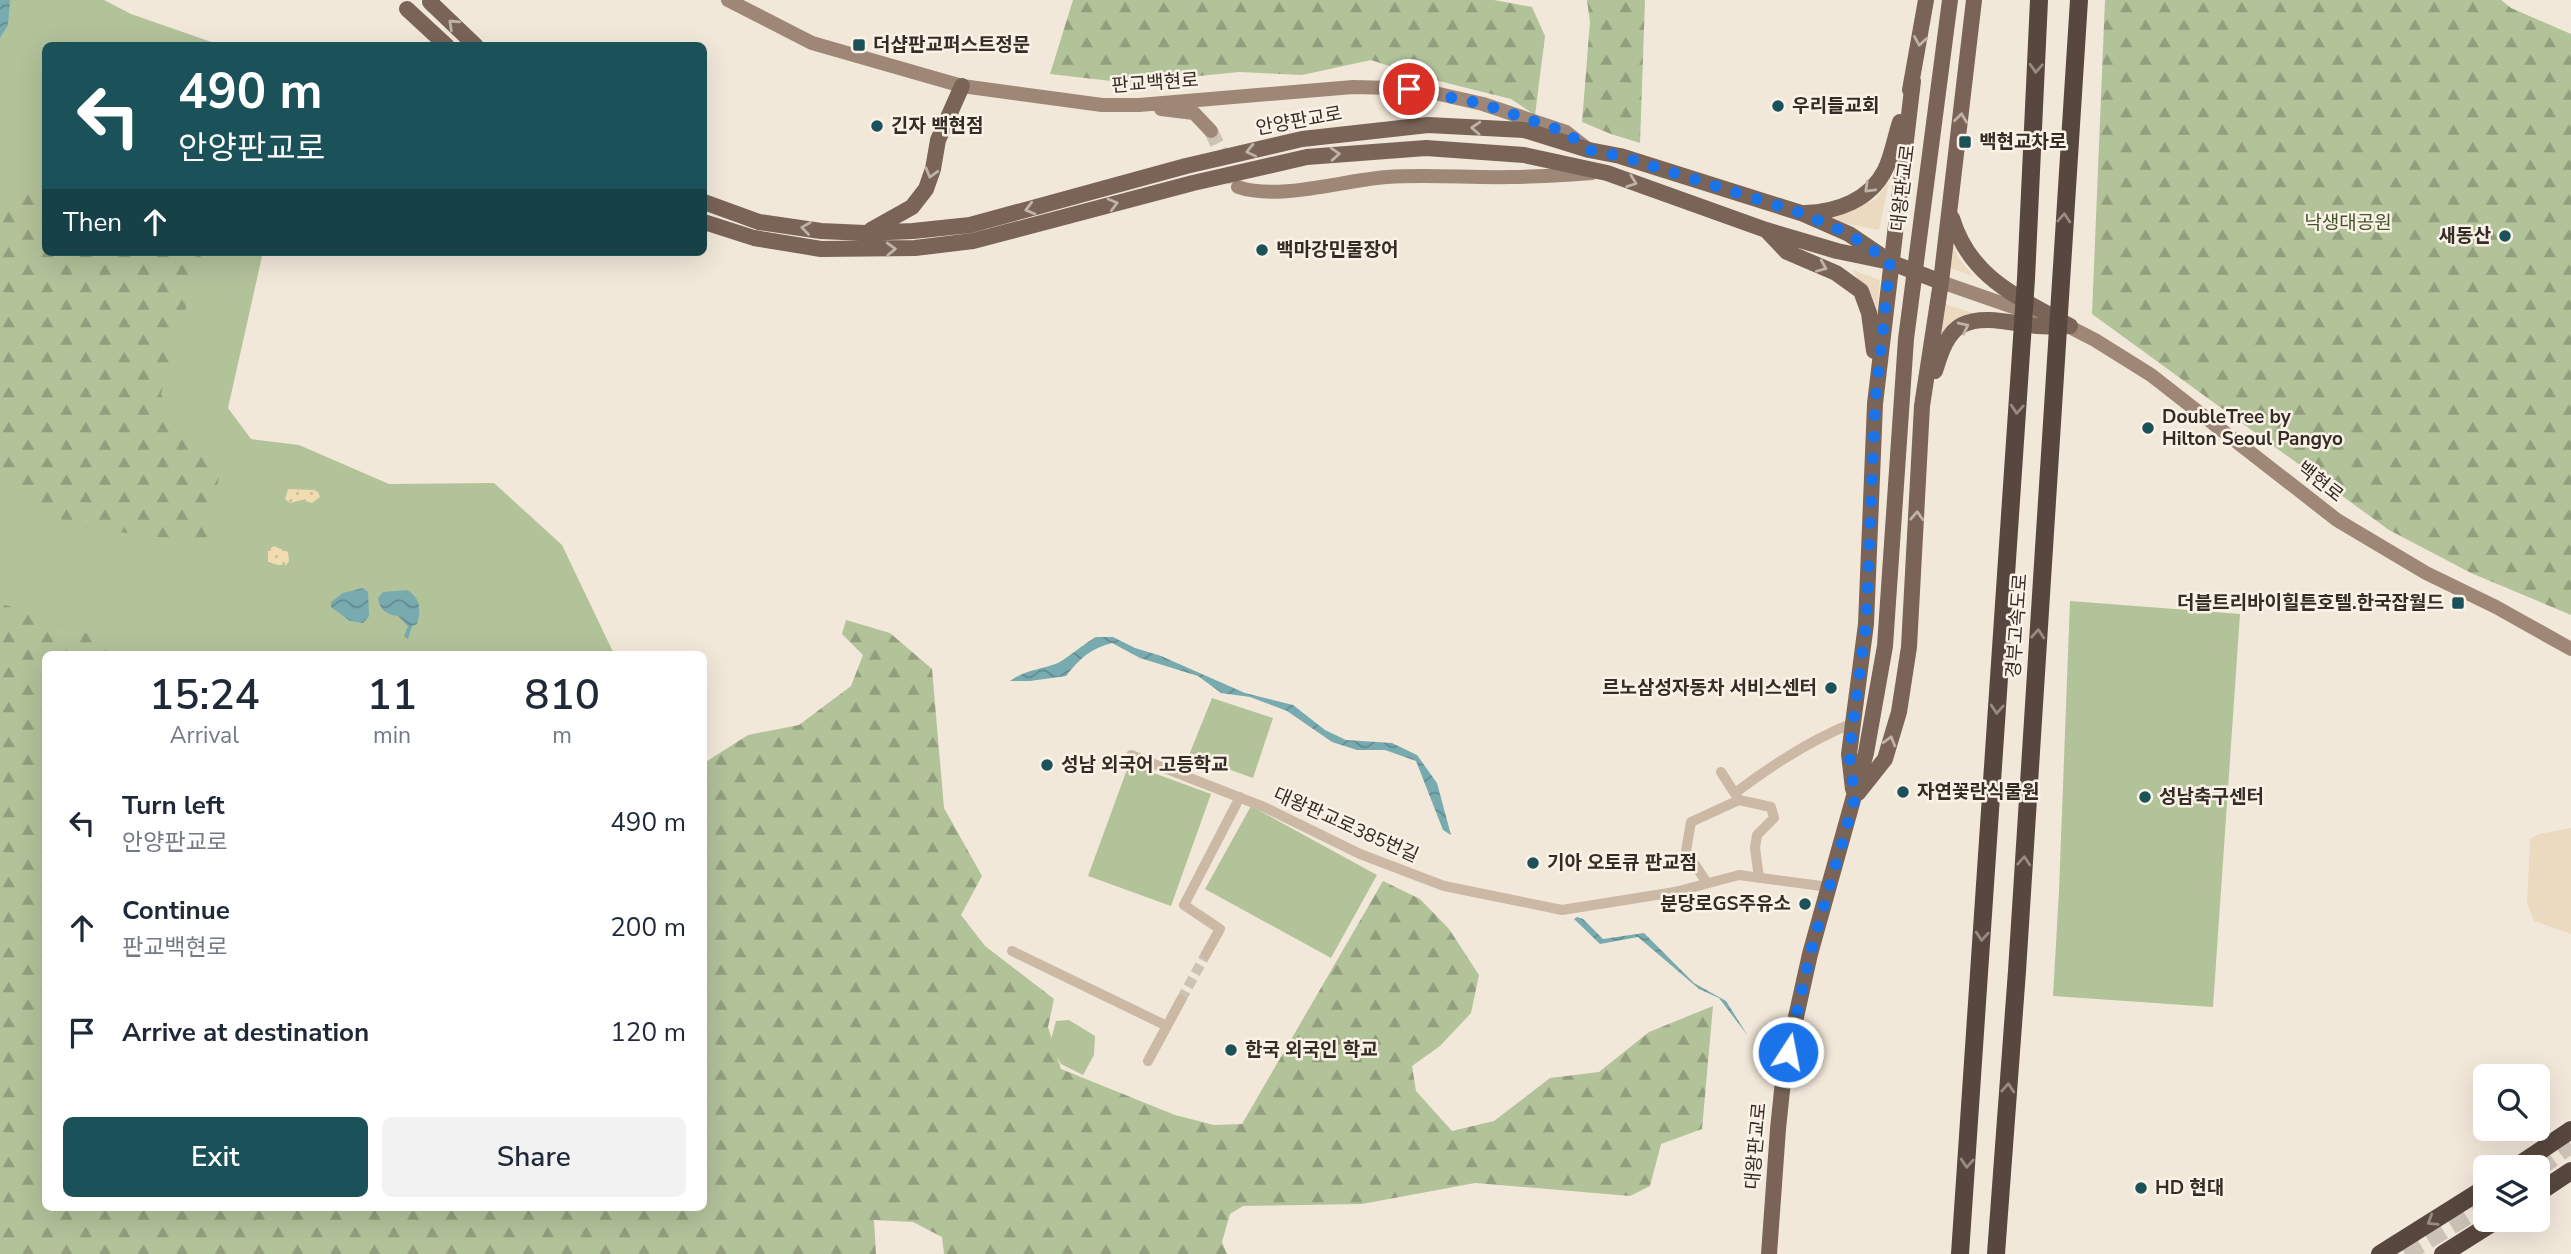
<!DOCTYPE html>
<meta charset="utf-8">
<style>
body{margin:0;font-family:"Nunito Sans","Noto Sans KR",sans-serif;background:#f2f2f3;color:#1f2937;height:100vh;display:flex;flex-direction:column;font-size:26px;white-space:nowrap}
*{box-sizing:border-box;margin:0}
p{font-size:23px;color:#747a83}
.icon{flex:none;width:38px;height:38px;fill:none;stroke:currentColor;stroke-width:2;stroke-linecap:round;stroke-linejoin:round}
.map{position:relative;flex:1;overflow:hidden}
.panel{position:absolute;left:42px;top:651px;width:665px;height:560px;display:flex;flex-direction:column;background:#fff;border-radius:10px;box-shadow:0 7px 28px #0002}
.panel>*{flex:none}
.hud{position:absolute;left:42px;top:42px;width:665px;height:214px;border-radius:10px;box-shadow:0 7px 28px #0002;background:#1b5259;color:#fff;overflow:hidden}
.tools{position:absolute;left:2473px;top:1064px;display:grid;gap:14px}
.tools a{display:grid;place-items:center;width:77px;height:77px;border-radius:10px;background:#fff;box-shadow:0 7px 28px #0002;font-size:35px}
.pin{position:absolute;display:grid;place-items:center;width:60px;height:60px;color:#fff;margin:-30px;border:4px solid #fff;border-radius:50%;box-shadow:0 2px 7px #0007}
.me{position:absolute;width:77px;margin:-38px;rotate:11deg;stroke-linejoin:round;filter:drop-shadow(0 0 5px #0008)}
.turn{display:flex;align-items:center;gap:24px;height:147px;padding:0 21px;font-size:32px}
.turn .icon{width:91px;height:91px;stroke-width:2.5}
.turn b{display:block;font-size:49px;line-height:60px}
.then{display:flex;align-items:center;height:66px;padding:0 21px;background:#0003;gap:14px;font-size:26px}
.eta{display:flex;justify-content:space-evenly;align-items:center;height:119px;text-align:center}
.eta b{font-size:42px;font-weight:600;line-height:49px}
.primary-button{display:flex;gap:14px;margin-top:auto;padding:14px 21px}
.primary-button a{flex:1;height:80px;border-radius:10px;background:#1b5259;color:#fff;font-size:28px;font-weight:600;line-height:80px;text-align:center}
.primary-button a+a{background:#f2f2f3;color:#1f2937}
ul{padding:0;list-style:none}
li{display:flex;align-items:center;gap:21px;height:105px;padding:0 21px}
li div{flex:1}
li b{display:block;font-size:26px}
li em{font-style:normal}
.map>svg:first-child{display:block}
</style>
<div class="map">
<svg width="2571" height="1254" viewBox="0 0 2571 1254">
<defs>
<pattern id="forest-firs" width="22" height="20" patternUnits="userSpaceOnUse" patternTransform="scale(1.75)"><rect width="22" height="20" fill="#b2c299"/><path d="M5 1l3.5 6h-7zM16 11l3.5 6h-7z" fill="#929e7d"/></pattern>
<pattern id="sand-dots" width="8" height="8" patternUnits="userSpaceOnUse" patternTransform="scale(1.75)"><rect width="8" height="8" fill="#efdcaf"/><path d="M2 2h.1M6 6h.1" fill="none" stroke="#cebd97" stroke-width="1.8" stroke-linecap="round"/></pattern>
<pattern id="water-waves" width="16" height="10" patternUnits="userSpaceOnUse" patternTransform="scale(1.75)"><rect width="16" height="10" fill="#78abb0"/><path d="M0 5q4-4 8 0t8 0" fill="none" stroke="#638b8f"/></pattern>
</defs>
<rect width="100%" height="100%" fill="#f2e8da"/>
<path fill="#b2c299" d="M0,0H104L131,14L220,45L46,46V252H263L228,408L251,439L299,445L389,484L494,483L562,545L614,654H84L0,638Z
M2070,601L2240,614L2213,1007L2053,996L2059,891Z
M1212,698L1273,718L1253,778L1189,755Z
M1129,764L1211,794L1171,906L1088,876Z
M1251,806L1377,875L1331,958L1205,889Z
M1069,1020L1095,1036L1094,1055L1083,1075L1061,1064L1050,1043L1056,1021Z"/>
<path fill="url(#forest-firs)" d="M1073,0H1494L1532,7L1545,36L1535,115L1511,99L1419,76L1371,60L1302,75L1239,72L1129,83L1050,74Z
M1587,0H1645L1640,143L1611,134L1582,122L1590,22Z
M2105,0H2501L2511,8L2571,34V615L2471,573L2389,530L2092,314Z
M45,122L46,252H200L201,256L161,394L186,437L221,463L208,543L70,526L0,472V203L35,187Z
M6,605L145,654H46V1208H704V763L748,735L799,725L851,686L863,655L842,634L846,620L890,633L932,669L944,808L982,876L961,915L985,946L1054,999L1048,1027L1061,1069L1175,1115L1214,1125L1242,1124L1383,881L1420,899L1449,929L1479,975L1471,1013L1440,1046L1412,1066L1416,1091L1452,1131L1494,1121L1550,1078L1599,1072L1649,1032L1713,1006L1702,1129L1661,1144L1650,1186L1630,1196L1475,1183L1362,1204L1243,1206L1230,1214L1222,1242L1227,1254H944L942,1237L913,1222L874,1220L876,1254H0V608Z"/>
<path fill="url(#sand-dots)" d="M288,489L314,490L318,492L320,497L312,503L302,500L290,503L285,499Z
M274,546L288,552L289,561L286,565H278L268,562V550Z"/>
<path fill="#ebdac0" d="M1889,181L1879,230L1827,220L1876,199Z
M1951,239L1958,257L1973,276L1947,267Z
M1853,270L1880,280L1877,312L1863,288Z
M1945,304L1983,316L1940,341Z
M2571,828V934L2534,921L2527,904L2530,839L2539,834Z"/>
<path fill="url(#water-waves)" d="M0,0H10L8,25L0,38Z
M363,588L368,592L369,616L363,623L350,621L331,607V602L343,593Z
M407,590C421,598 421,610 417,624L412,626L408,639L404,636L408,626L398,616C387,615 380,610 378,598L383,592Z
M1096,637H1113L1135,648L1161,656L1245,693L1293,705L1325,730L1346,740L1392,743L1417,755L1437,783L1451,835L1443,830L1416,761L1385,750H1357L1332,742L1287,711L1250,697L1221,693L1198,676L1140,658L1112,643C1091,648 1079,659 1066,676L1030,681H1010C1027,669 1040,670 1058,663C1066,659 1085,643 1096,637Z
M1577,917L1583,919L1603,939L1644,933L1694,983L1726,1001L1748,1036L1719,998L1699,989L1638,937L1600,944L1574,919Z"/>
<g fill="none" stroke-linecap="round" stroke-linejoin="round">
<path stroke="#ccc2b6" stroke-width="10" stroke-dasharray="10 5" stroke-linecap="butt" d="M1181,1000L1206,954"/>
<path stroke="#ccc2b6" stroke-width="14" stroke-dasharray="14 7" stroke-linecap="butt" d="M1211,131L1236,183"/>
<path stroke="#ccc2b6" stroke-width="18" stroke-dasharray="18 9" stroke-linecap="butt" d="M2538,1169L2571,1144
M2405,1254L2485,1205"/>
<path stroke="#cbb8a5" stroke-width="10" d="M1131,755L1264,807L1360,854L1444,886L1562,910L1675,892L1739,875L1829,887
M1721,772L1739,800L1771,807L1774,818L1757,835L1755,848L1759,878
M1735,793C1772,765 1810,740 1853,723
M1707,883L1686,851L1691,822L1739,800
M1012,951L1167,1026
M1206,954L1220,929L1184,905L1240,797
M1148,1061L1181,1000"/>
<path stroke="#9e8777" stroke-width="14" d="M728,0L812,43L962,86L1102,105H1139L1353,87L1392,88L1426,91L1483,104L1566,132L1585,147
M1161,109L1194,113L1211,131
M1238,187C1278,201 1344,180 1387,177C1429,174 1470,178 1511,177C1538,177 1565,175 1592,173
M1941,282L2033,314
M2062,323L2095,340L2151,375L2337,520L2426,573L2496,607L2571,649"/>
<path stroke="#796457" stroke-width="16" d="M430,2L476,46
M407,9L447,46
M1910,90L1926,0
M704,202L759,222L821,231L865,233L913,231L970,225L1186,166L1302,139L1428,125L1524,130L1589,150L1620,156L1801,213L1849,234L1883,257
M1805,213C1837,212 1870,200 1885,170C1892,156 1895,137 1900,122
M1952,218C1970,278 2017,296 2068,325
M704,222L754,238L821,249L915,248L973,241L1193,183L1307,157L1426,148L1524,155L1607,173L1766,230L1837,251L1890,262L1941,282
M871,230L912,207L926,189L933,169L938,140L962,86
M1768,232L1787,252L1836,273L1861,291L1869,313L1874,351
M1935,371C1940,356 1946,333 1962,325C1984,314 2014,324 2037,326C2048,327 2059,326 2070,326
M1853,789L1849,754L1866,624L1875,404L1913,81
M1858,793L1885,759L1899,712L1909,647L1922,406L1941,282L1974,0
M1769,1254L1778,1129L1784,1071L1810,954L1866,753L1885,646L1906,339L1950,0"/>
<path stroke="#57473e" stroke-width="18" d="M2516,1167L2571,1130
M2538,1193L2571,1171
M1960,1254L2026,279L2039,0
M1996,1254L2017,971L2079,0
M2380,1254L2485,1188
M2443,1254L2497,1220"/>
</g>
<defs><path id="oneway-chevron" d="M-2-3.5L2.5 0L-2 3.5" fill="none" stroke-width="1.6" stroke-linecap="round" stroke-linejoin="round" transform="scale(1.75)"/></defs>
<g stroke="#c0b2a6">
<use href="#oneway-chevron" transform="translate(453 24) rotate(-137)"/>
<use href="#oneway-chevron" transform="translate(1920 41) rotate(99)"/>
<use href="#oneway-chevron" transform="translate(1961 118) rotate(-83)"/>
<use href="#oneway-chevron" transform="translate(1476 128) rotate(-177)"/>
<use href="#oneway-chevron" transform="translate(1251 151) rotate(167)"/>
<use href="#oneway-chevron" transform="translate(1335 154) rotate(-4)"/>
<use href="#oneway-chevron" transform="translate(931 173) rotate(106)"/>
<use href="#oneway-chevron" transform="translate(1632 182) rotate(20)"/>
<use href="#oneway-chevron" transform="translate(1869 188) rotate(136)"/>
<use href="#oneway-chevron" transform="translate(1113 204) rotate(-15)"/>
<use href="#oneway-chevron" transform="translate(1030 209) rotate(165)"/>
<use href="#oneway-chevron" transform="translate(806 228) rotate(-172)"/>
<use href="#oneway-chevron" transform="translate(891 249) rotate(-2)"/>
<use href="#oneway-chevron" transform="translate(1822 267) rotate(23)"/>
<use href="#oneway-chevron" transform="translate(1964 327) rotate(-26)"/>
<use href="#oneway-chevron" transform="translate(1917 516) rotate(-87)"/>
<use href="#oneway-chevron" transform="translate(1890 741) rotate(-74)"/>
</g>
<g stroke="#988b81">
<use href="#oneway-chevron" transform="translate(2036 68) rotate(93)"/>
<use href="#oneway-chevron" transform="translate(2064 218) rotate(-86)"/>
<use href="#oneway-chevron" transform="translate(2017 409) rotate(94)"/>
<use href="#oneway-chevron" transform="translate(2038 634) rotate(-86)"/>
<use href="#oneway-chevron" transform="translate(1997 709) rotate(94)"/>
<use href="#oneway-chevron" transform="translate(2024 861) rotate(-86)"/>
<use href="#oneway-chevron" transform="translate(1982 936) rotate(94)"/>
<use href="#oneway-chevron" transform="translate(2008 1088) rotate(-86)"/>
<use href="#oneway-chevron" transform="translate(1967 1163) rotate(94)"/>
<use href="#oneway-chevron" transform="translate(2432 1221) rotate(148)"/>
</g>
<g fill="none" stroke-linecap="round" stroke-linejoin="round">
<path stroke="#1a73e8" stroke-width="12" stroke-dasharray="0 21.6" d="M1409,89L1483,104L1566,132L1589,150L1620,156L1801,213L1849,234L1890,262L1875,404L1866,624L1849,754L1855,798L1810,954L1788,1052"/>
</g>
<g fill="#1b5259" stroke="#faf2e6" stroke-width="2.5">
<rect x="852" y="38" width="14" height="14" rx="3.5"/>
<circle cx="1778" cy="106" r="7"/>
<circle cx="877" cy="126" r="7"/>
<rect x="1958" y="135" width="14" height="14" rx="3.5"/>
<circle cx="2505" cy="236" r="7"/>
<circle cx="1262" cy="250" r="7"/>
<circle cx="2148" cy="428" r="7"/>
<rect x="2451" y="596" width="14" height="14" rx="3.5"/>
<circle cx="1831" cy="688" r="7"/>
<circle cx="1047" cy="765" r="7"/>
<circle cx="1903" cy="792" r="7"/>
<circle cx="2145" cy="797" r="7"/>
<circle cx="1533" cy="863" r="7"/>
<circle cx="1805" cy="904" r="7"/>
<circle cx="1231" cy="1050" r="7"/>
<circle cx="2141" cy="1188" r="7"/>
</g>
<g text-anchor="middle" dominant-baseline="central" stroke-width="5" stroke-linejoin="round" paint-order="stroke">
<g font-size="19" font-weight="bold" fill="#362c27" stroke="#faf2e6" text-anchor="start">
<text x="873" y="45">더샵판교퍼스트정문</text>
<text x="1792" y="106">우리들교회</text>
<text x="891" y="126">긴자 백현점</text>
<text x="1979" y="142">백현교차로</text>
<text x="2491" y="236" text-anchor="end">새동산</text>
<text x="1276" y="250">백마강민물장어</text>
<text x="2162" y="417">DoubleTree by<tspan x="2162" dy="22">Hilton Seoul Pangyo</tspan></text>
<text x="2444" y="603" text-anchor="end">더블트리바이힐튼호텔.한국잡월드</text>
<text x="1817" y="688" text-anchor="end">르노삼성자동차 서비스센터</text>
<text x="1061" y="765">성남 외국어 고등학교</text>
<text x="1917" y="792">자연꽃란식물원</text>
<text x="2159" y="797">성남축구센터</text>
<text x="1547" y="863">기아 오토큐 판교점</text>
<text x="1791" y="904" text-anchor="end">분당로GS주유소</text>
<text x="1245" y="1050">한국 외국인 학교</text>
<text x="2155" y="1188">HD 현대</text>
</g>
<g font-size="19" fill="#362c27" stroke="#faf2e6">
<text transform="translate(1155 83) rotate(-4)">판교백현로</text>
<text transform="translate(1299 121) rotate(-10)">안양판교로</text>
<text transform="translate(1903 188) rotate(-83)">대왕판교로</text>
<text transform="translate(2320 482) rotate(38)">백현로</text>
<text transform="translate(2017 626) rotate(-86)">경부고속도로</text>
<text transform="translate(1346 825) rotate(24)">대왕판교로385번길</text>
<text transform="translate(1756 1146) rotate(-85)">대왕판교로</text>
</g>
<g font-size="19" fill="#43552a" stroke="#faf2e6">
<text x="2348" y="223">낙생대공원</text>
</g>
</g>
</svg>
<div class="tools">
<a><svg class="icon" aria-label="search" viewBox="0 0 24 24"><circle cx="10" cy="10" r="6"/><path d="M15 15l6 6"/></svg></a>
<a><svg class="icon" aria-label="layers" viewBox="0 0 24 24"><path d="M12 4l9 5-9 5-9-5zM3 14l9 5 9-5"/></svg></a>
</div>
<div class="pin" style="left:1409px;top:89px;background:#d93025"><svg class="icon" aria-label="arrive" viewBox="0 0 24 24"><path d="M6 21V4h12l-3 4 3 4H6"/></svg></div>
<svg class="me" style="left:1788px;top:1052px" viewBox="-20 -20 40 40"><circle r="17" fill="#1a73e8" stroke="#fff" stroke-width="3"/><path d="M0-11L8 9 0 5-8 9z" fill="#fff"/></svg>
<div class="hud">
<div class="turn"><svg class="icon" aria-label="left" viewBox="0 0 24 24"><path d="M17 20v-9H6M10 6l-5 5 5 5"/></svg><div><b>490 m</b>안양판교로</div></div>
<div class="then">Then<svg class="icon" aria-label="ahead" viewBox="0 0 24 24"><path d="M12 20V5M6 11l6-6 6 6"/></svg></div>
</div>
<section class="panel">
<div class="eta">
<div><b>15:24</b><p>Arrival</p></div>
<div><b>11</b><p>min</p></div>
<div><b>810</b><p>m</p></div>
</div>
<ul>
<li><svg class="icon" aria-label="left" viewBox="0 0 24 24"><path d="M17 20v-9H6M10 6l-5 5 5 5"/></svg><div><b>Turn left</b><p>안양판교로</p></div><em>490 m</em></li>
<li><svg class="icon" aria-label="ahead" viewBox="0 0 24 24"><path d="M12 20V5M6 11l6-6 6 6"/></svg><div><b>Continue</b><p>판교백현로</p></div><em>200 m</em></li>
<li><svg class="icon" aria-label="arrive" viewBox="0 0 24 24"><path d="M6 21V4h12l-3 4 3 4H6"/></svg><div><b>Arrive at destination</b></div><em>120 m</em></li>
</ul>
<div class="primary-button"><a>Exit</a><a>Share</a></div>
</section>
</div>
